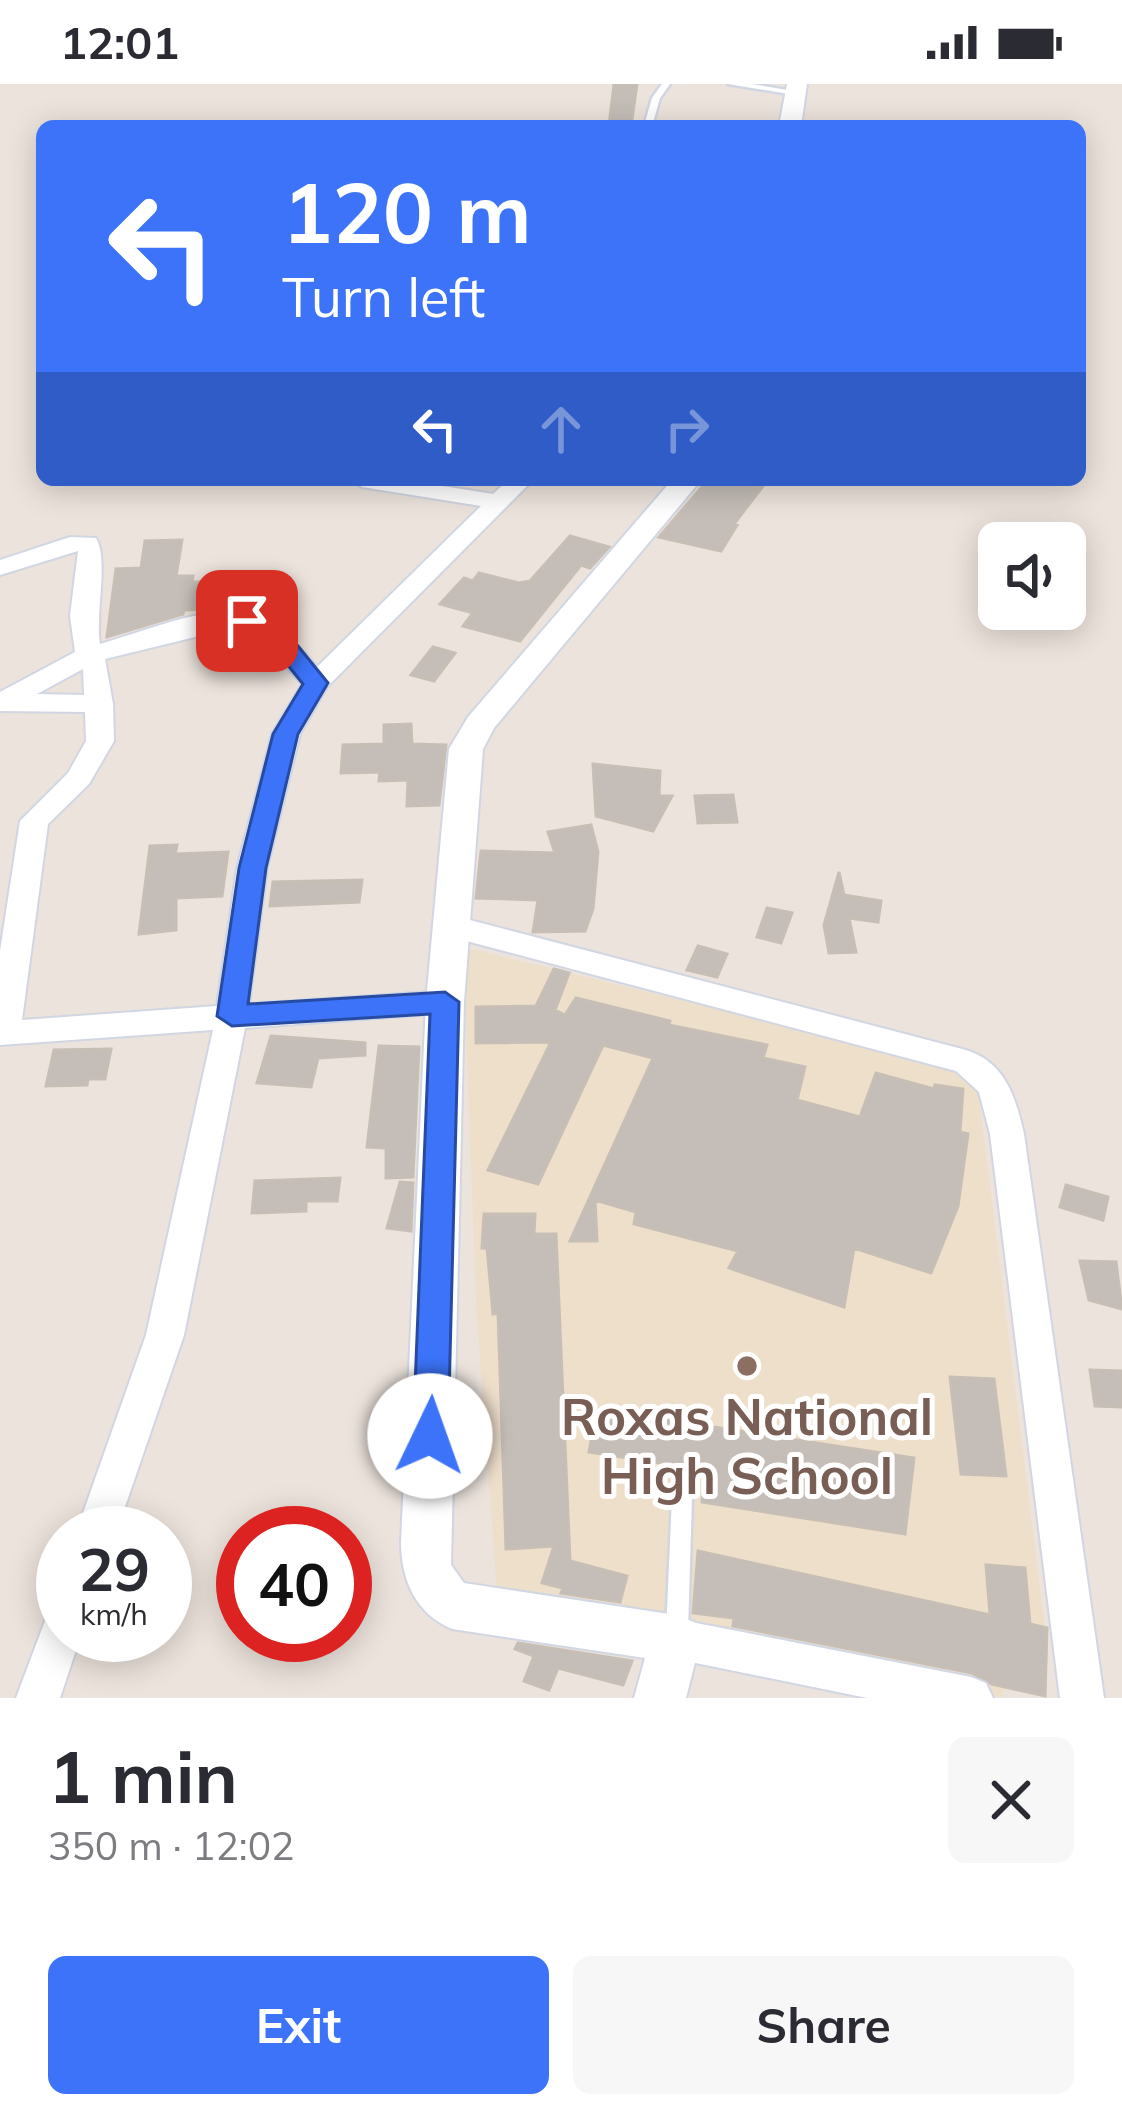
<!DOCTYPE html>
<meta charset="utf-8">
<style>
body{margin:0;font-family:Mulish,sans-serif;background:#f7f7f7;color:#2b2b33;height:100vh;display:flex;flex-direction:column;font-size:45px;white-space:nowrap}
*{box-sizing:border-box;margin:0}
p{font-size:39px;color:#7c7c81}
.icon{flex:none;width:66px;height:66px;fill:none;stroke:currentColor;stroke-width:2;stroke-linecap:round;stroke-linejoin:round}
.map{position:relative;height:1614px;overflow:hidden}
.side{display:flex;flex-direction:column;background:#fff;flex:1}
.side>*{flex:none}
.banner{position:absolute;left:36px;top:36px;width:1050px;height:366px;border-radius:18px;box-shadow:0 6px 30px #0003;background:#3c73f9;color:#fff;overflow:hidden}
.controls{position:absolute;left:978px;top:438px;display:grid;gap:24px}
.controls a{display:grid;place-items:center;width:108px;height:108px;border-radius:18px;background:#fff;box-shadow:0 6px 30px #0003;font-size:60px}
.speed{position:absolute;left:36px;top:1422px;display:flex;gap:24px;font-size:60px;font-weight:700;text-align:center}
.speed>*{display:grid;place-content:center;width:156px;height:156px;border-radius:50%;background:#fff;box-shadow:0 6px 30px #0003;line-height:1}
.speed small{font-size:30px;font-weight:400}
.speed .limit{border:18px solid #d22;background:#fff;color:#111}
.pin{position:absolute;display:grid;place-items:center;width:102px;height:102px;color:#fff;margin:-51px;border-radius:24px;box-shadow:0 6px 18px #0006}
.me{position:absolute;width:132px;margin:-66px;rotate:3deg;stroke-linejoin:round;filter:drop-shadow(0 0 9px #0008)}
.turn{display:flex;align-items:center;gap:42px;height:252px;padding:0 48px;font-size:54px}
.turn .icon{width:156px;height:156px;stroke-width:2.5}
.turn b{display:block;font-size:84px;line-height:102px}
.lanes{display:flex;align-items:center;height:114px;padding:0 48px;background:#0003;justify-content:center;gap:60px;direction:ltr}
.lanes .off{opacity:.35}
.round{display:grid;place-items:center;flex:none;width:126px;height:126px;border-radius:18px;background:#f7f7f7}
.overview{display:flex;align-items:center;justify-content:space-between;height:204px;padding:0 48px}
h1{font-size:72px;font-weight:700;line-height:90px}
.cta{display:flex;gap:24px;margin-top:auto;padding:24px 48px}
.cta a{flex:1;height:138px;border-radius:18px;background:#3c73f9;color:#fff;font-size:48px;font-weight:700;line-height:138px;text-align:center}
.cta a+a{background:#f7f7f7;color:#2b2b33}
.status{display:flex;justify-content:space-between;align-items:center;height:84px;padding:0 60px;background:#fff;direction:ltr}
.status svg{height:33px;fill:currentColor}
.map>svg:first-child{display:block}
</style>
<div class="status"><b>12:01</b><svg viewBox="0 0 49 12"><path d="M0 12V9h3v3zM5 12V6h3v6zM10 12V3h3v9zM15 12V0h3v12zM26 1h20v11H26zM47 4h2v5h-2z"/></svg></div>
<div class="map">
<svg width="1122" height="1614" viewBox="0 0 1122 1614">
<rect width="100%" height="100%" fill="#ece3dc"/>
<path fill="#eedfcb" d="M463,863L976,988L1045,1546L1000,1613L498,1524L476,1219Z"/>
<path fill="#c4bdb8" stroke="#c7bfb5" stroke-width="3" d="M614,0H637L631,42H609Z
M708,396L763,402L734,440L737,441L721,467L659,453Z
M570,452L609,463L590,484L581,481L520,557L463,542L473,529L440,520L464,494L473,497L479,489L519,499L530,497Z
M182,456L176,492H193L192,498H218L213,525L184,526L183,530L107,553L116,485L141,484L145,457Z
M433,563L455,569L434,597L411,591Z
M411,640L412,660L446,661L439,721L407,722L408,696L379,697L380,688L341,689L343,661L384,660V641Z
M593,680L660,687L659,712H672L653,747L596,732Z
M733,711L737,738L698,739L695,712Z
M591,741L598,768L593,825L585,847L533,848L538,816L476,814L481,767L555,769L548,748Z
M177,761L175,770L228,768L222,812L176,814V846L139,850L150,762Z
M839,788L844,811L881,817L878,838L849,834L856,868L829,869L824,841Z
M362,796L359,818L270,822L273,798Z
M767,824L792,829L781,859L757,853Z
M698,862L727,870L717,893L687,886Z
M554,885L569,889L555,926L565,931L576,914L670,937L669,941L767,961L763,974L805,983L797,1016L860,1033L876,989L934,1005L935,1001L963,1005L960,1048L968,1050L958,1122L931,1189L854,1164L844,1223L729,1184L738,1167L634,1140L636,1128L595,1116L597,1157H570L653,974L603,961L538,1100L488,1086L551,958L476,959V923L536,922Z
M271,952L365,959V971L318,974L311,1003L257,999Z
M379,962L419,963L413,1093L386,1094V1064L367,1063Z
M111,965L105,995H88L87,1001L46,1002L54,966Z
M340,1094L337,1117H306V1127L252,1129L255,1097Z
M400,1098L413,1099L411,1147L387,1144Z
M1066,1101L1108,1113L1103,1136L1060,1123Z
M484,1130H535L534,1150H556L570,1477L627,1492L620,1518L561,1509L563,1504L542,1499L554,1462L506,1465L498,1229L493,1230L487,1164H482Z
M1080,1177L1116,1178L1122,1225L1089,1216Z
M1090,1286L1122,1287V1323L1095,1322Z
M950,1293L994,1295L1006,1392L961,1390Z
M597,1325L914,1374L905,1450L702,1418L705,1386L589,1368Z
M698,1467L990,1531L986,1481L1025,1484L1030,1540L1047,1544L1045,1612L992,1600L972,1589L733,1542L734,1534L693,1529Z
M518,1559L632,1577L623,1601L558,1584L549,1606L524,1597L534,1572L515,1565Z"/>
<g fill="none" stroke-linecap="round" stroke-linejoin="round">
<defs>
<path id="service" d="M662,0H670L660,14L652,42H644L652,14Z
M728,0H752L799,8L795,11Z
M682,1404L689,1407L692,1413L688,1548L684,1555L677,1558L670,1555L666,1548L672,1413L675,1407Z"/>
<path id="minor" d="M350,396H405L493,410L508,396H533L327,603L300,650L267,784L249,920L445,907L456,910L461,918L456,926L445,929L245,944L184,1251L116,1449H76L146,1251L213,946L0,961V867L20,737L68,689L86,657L85,628L0,627V608L75,568L70,532L78,467L0,491V476L70,453L96,454C109,476 95,529 100,560C192,533 247,497 317,583L481,422L362,403ZM232,544L258,552L302,600L272,650L237,784L217,922L22,936L48,740L89,700L114,657L113,620L105,575ZM83,585L84,611L37,610Z
M451,831L966,966C1005,978 1016,1014 1024,1050L1104,1614H1060L990,1050L979,1008L956,987L440,850L436,842L440,834Z
M63,1523V1551H81L60,1614H16L48,1529Z
M676,1535L971,1593L986,1599L993,1614H867L676,1575L661,1569L655,1555L661,1541Z"/>
<path id="tertiary" d="M787,0H807L801,42H779Z
M672,396H701L494,644L483,665L464,918L451,1481L464,1499L676,1531L694,1538L701,1555L686,1614H634L645,1574L452,1545C416,1530 401,1496 401,1458L426,918L449,665L468,633Z"/>
</defs>
<use href="#service" stroke="#d1d6e3" stroke-width="5"/>
<use href="#minor" stroke="#d1d6e3" stroke-width="4"/>
<use href="#tertiary" stroke="#d1d6e3" stroke-width="4"/>
<use href="#service" fill="#fff" fill-rule="evenodd"/>
<use href="#minor" fill="#fff" fill-rule="evenodd"/>
<use href="#tertiary" fill="#fff" fill-rule="evenodd"/>
</g>
<path fill="#3c73f9" stroke="#274ba2" stroke-width="3" d="M247,530L289,551L328,599L298,650L266,784L248,920L445,908L459,918L448,1352L443,1363L430,1368L418,1363L413,1352L430,930L232,942L217,932L239,784L273,650L303,600L272,562L239,542V532Z"/>
<circle fill="#8d6e63" stroke="#fff" stroke-width="4.5" cx="747" cy="1282" r="12"/>
<g text-anchor="middle" dominant-baseline="central" stroke-width="10" stroke-linejoin="round" paint-order="stroke">
<g font-size="51" font-weight="bold" fill="#785e54" stroke="#fff">
<text x="747" y="1332">Roxas National<tspan x="747" dy="59">High School</tspan></text>
</g>
</g>
</svg>
<div class="controls">
<a><svg class="icon" aria-label="sound" viewBox="0 0 24 24"><path d="M4 9h4l5-4v14l-5-4H4zM17 9q2 3 0 6"/></svg></a>
</div>
<div class="speed"><div>29<small>km/h</small></div><div class="limit">40</div></div>
<div class="pin" style="left:247px;top:537px;background:#d93025"><svg class="icon" aria-label="arrive" viewBox="0 0 24 24"><path d="M6 21V4h12l-3 4 3 4H6"/></svg></div>
<svg class="me" style="left:430px;top:1352px" viewBox="-20 -20 40 40"><circle r="19" fill="#fff"/><path d="M0-13L10 11 0 6-10 11z" fill="#3c73f9"/></svg>
<div class="banner">
<div class="turn"><svg class="icon" aria-label="left" viewBox="0 0 24 24"><path d="M17 20v-9H6M10 6l-5 5 5 5"/></svg><div><b>120 m</b>Turn left</div></div>
<div class="lanes"><svg class="icon" aria-label="left" viewBox="0 0 24 24"><path d="M17 20v-9H6M10 6l-5 5 5 5"/></svg><svg class="icon off" aria-label="ahead" viewBox="0 0 24 24"><path d="M12 20V5M6 11l6-6 6 6"/></svg><svg class="icon off" aria-label="right" viewBox="0 0 24 24"><path d="M7 20v-9h11M14 6l5 5-5 5"/></svg></div>
</div>
</div>
<section class="side">
<div class="overview"><div><h1>1 min</h1><p>350 m · 12:02</p></div><a class="round"><svg class="icon" aria-label="close" viewBox="0 0 24 24"><path d="M6 6l12 12M18 6L6 18"/></svg></a></div>
<div class="cta"><a>Exit</a><a>Share</a></div>
</section>
